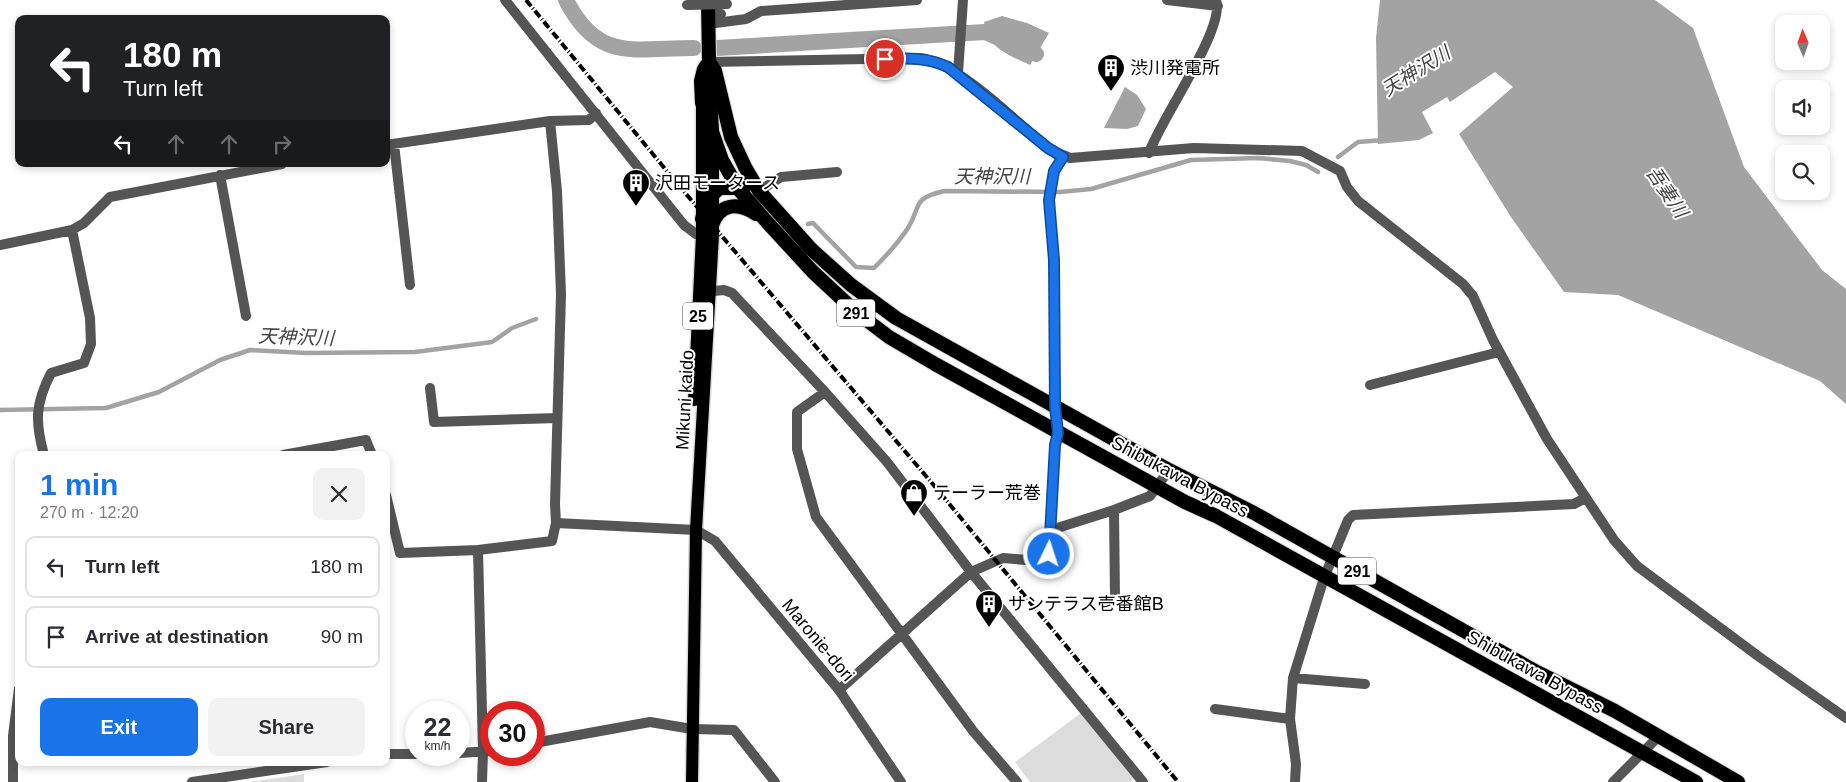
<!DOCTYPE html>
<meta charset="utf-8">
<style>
body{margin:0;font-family:Arial,"Noto Sans JP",sans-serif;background:#f2f2f3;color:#2b2b33;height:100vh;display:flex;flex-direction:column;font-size:19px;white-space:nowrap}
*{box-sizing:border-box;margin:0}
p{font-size:16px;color:#7c7c81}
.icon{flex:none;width:28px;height:28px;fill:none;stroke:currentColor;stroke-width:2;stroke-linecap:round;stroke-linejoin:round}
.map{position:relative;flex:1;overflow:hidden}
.sheet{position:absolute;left:15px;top:451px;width:375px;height:315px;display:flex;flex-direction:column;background:#fff;border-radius:10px;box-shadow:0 2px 8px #0003}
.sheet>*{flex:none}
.banner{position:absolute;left:15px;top:15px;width:375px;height:152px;border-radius:10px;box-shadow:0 2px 8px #0003;background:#202124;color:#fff;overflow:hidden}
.needle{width:32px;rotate:358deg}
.buttons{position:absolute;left:1775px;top:15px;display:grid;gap:10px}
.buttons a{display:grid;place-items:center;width:55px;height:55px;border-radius:10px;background:#fff;box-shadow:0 2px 8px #0003;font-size:25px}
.speed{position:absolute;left:405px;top:701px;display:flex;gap:10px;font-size:25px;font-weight:700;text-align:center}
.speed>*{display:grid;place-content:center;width:65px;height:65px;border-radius:50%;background:#fff;box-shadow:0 2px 8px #0003;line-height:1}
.speed small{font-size:12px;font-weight:400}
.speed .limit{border:8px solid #d22;background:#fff;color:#111}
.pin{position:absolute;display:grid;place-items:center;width:42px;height:42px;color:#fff;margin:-21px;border:2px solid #fff;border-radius:50%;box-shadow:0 1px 5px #0007}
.me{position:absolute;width:55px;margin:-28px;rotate:4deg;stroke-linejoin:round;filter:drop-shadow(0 0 4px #0008)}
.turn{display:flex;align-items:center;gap:18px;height:105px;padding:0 25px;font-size:22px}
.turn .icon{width:65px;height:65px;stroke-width:2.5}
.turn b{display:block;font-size:35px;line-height:42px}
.lanes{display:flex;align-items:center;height:48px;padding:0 25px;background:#0003;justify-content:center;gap:25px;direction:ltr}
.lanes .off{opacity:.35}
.round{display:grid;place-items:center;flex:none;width:52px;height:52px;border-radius:10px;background:#f2f2f3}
.headline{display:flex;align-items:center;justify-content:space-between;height:85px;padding:0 25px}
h1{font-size:30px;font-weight:800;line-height:38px;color:#1a73e8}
.cta{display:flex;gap:10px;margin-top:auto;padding:10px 25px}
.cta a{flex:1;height:58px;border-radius:10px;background:#1a73e8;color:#fff;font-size:20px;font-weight:800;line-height:58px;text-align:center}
.cta a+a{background:#f2f2f3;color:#2b2b33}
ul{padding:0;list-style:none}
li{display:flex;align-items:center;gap:15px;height:62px;margin:0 10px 8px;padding:0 15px;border:2px solid #e1e1e2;border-radius:10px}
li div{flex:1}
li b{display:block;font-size:19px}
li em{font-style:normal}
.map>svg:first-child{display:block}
</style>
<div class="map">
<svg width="1846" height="782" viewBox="0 0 1846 782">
<rect width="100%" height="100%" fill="#fff"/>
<path fill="#dcdcdc" d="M1081,713L1134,779L1130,782H1030L1015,762Z
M304,774V782H250Z"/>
<path fill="#a3a3a3" d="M1380,0H1655L1693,28L1744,167L1822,270L1846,289V404L1820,381L1618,295L1564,292L1511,217L1459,134L1513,87L1495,72L1450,102L1447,97L1422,112L1433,133L1419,140L1378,144L1376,38Z
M1002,16L1027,23L1049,33L1030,65C1009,55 987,48 984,22Z
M1125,87L1137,95L1146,109L1138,126L1127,129L1104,128Z"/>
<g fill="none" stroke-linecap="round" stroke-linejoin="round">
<path stroke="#a3a3a3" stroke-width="4.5" d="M1338,157L1358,142L1384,140
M808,224L813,223L856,267L874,268C886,256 899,242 908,228C922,205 911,199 944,191L1060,192L1091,189L1191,160L1258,158L1290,161L1306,165L1318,172
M0,410L106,408L159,392L220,360L250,350L306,353L415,352L492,342L512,328L536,319"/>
<path stroke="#a3a3a3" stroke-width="16" d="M566,0C598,63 634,48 694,48
M717,48L985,32L1036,54"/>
<defs>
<path id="primary" d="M694,400L702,235V108
M692,782L696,530L713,235V130L709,63"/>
<path id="trunk" d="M708,0L709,62L715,71L731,137L745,167L759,191L811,249L851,285L896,318L1169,470L1254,513L1537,672L1615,711L1738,782
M709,62L704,69L701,81L702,103L722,160L731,176L741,192L767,222L813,272L856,312L889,337L935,364L1185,502L1216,516L1696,782
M702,219L706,202L719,188H744
M712,225C720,203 738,202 756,214"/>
</defs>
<use href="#primary" stroke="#dbdbdb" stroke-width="15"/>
<use href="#trunk" stroke="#dbdbdb" stroke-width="16"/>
<path stroke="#555" stroke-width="10" d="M708,14H721"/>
<path stroke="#555" stroke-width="10" d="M505,0L684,225L696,234L709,235
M1167,0L1218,6
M708,24L746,19L761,11L917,0
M709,62L920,58C959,63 1017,122 1048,149L1070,158L1194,148L1302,151L1340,171L1347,187L1358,201L1463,284L1473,296L1493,340L1547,439L1614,540L1637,566L1758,656L1846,718
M958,73L963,0
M394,144L410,285
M386,145L550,121L589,120L596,113
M1149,153C1160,120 1226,28 1216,0
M220,175L246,316
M759,191L781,177L837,172
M0,245L72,230L84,223L110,197L282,164
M703,292L724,290L732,293L825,392L887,462L971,572L1143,782
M1370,385L1499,352
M430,388L434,422L557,418
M825,392L797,412V449L816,517L973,731L1017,782
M44,455C35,422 35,404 51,373L84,363L91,344L90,318L72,230
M283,455L366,440L372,455
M386,495L400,553L478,550L552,541L556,523L555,504L561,294L557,191L550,121
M1051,530L1114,510
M478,550L483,752L482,782
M1115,599L1114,510L1150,496L1169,470
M1293,678L1365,684
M839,690L971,572L1003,558L1038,561L1046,559L1049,554L1055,445L1058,433L1055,406L1054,260L1049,200L1054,171L1063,157
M1215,709L1290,719
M534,743L650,722L692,729L734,730L775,782
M459,753L491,751
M386,754H416
M13,782V736L19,689
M192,782L327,762
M1295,782L1296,764L1290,719L1293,678L1324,578L1348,520L1353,515L1574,504L1585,498"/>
<path stroke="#555" stroke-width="10" d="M556,523L696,530L715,541L839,690L901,782
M1613,782L1658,737"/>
<use href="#primary" stroke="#000" stroke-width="12"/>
<use href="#trunk" stroke="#000" stroke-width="14"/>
<path stroke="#000" stroke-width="4" stroke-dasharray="8 2.5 1 2.5" stroke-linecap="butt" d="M526,0L675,181L937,489L1178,782"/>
<path stroke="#555" stroke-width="10" d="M687,5L727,4"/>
</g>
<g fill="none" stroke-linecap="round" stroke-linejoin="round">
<defs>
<path id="route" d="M885,59C908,58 927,57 948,67L1048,148L1063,157L1054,171L1049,200L1054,260L1055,406L1058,433L1055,445L1049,554"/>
</defs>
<use href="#route" stroke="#114b97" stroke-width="12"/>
<use href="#route" stroke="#1a73e8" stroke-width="9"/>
</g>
<defs>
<symbol id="building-pin" viewBox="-11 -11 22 30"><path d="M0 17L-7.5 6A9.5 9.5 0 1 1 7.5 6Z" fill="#000" stroke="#fff"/><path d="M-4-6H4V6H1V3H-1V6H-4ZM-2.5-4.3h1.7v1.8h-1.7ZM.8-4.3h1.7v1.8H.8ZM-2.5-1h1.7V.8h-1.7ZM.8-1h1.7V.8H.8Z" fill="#fff"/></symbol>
<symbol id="shop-pin" viewBox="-11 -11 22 30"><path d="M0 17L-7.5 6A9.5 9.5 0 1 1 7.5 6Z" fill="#000" stroke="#fff"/><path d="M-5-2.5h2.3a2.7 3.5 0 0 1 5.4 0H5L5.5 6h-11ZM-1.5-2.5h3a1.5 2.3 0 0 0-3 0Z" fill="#fff"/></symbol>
</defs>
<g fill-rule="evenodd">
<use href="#building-pin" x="1095" y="52" width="32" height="43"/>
<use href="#building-pin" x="620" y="167" width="32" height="43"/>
<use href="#shop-pin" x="898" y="477" width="32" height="43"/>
<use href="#building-pin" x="973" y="588" width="32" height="43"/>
</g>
<g text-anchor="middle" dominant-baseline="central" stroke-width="4" stroke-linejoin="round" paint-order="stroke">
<g fill="#fff" stroke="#4c4c4c" stroke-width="1">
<rect x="837" y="299.5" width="38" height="27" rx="4"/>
<rect x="683" y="302.5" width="30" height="27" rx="4"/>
<rect x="1338" y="557.5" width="38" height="27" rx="4"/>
</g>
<g font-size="16" font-weight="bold" fill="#000">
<text x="856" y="313">291</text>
<text x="698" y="316">25</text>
<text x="1357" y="571">291</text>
</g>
<g font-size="18" fill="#000" stroke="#fff" text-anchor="start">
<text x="1130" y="68">渋川発電所</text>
<text x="655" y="183">沢田モータース</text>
<text x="933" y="493">テーラー荒巻</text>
<text x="1008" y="604">サンテラス壱番館B</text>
</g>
<g font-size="18" fill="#000" stroke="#fff">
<text transform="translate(685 400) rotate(-87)">Mikuni kaido</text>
<text transform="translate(1180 477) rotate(28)">Shibukawa Bypass</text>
<text transform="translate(818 640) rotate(50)">Maronie-dori</text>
<text transform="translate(1535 672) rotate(29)">Shibukawa Bypass</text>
</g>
<g font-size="19" font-style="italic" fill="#444" stroke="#fff">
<text transform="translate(1416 71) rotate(-32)">天神沢川</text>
<text x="992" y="176">天神沢川</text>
<text transform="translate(1667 192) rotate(56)">吾妻川</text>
<text transform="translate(296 337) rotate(2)">天神沢川</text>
</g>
</g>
</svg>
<div class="buttons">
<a><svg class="needle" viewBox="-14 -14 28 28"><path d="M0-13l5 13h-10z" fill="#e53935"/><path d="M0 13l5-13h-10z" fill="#7c7c81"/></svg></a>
<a><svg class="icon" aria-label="sound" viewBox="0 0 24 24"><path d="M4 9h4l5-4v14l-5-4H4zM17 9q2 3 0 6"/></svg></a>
<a><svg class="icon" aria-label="search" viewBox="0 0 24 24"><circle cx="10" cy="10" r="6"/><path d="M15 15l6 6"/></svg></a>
</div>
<div class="speed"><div>22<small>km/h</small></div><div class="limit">30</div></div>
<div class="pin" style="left:885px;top:59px;background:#d93025"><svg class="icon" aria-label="arrive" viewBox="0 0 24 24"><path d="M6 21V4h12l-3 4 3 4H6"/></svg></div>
<svg class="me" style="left:1049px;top:554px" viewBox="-20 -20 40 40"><circle r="17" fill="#1a73e8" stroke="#fff" stroke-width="3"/><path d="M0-11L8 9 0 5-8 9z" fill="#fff"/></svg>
<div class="banner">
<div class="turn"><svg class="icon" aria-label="left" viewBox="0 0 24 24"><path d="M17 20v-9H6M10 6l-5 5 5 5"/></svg><div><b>180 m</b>Turn left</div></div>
<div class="lanes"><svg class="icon" aria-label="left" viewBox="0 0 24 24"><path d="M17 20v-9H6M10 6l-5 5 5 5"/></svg><svg class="icon off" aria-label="ahead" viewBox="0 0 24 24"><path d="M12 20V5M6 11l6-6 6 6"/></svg><svg class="icon off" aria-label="ahead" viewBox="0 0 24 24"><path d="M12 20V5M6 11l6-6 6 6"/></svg><svg class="icon off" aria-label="right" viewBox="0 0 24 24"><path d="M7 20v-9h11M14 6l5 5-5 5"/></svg></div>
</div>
<section class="sheet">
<div class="headline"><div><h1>1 min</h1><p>270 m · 12:20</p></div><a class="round"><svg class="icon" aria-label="close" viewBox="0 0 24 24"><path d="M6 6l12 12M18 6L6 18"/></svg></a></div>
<ul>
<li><svg class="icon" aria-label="left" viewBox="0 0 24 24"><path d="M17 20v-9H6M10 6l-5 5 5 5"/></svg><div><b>Turn left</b></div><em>180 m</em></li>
<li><svg class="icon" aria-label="arrive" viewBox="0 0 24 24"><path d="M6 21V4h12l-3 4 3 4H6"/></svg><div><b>Arrive at destination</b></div><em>90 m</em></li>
</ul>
<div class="cta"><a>Exit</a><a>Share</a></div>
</section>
</div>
